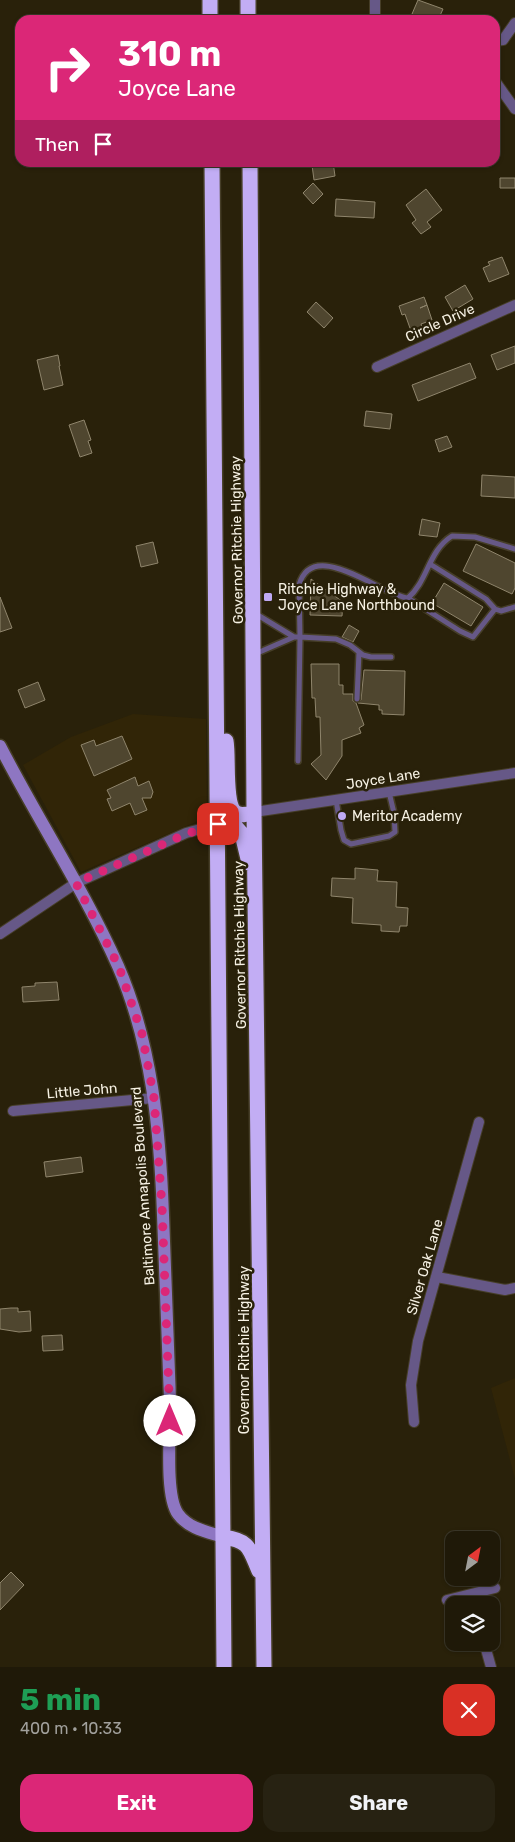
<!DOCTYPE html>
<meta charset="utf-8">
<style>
body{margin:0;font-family:Rubik,sans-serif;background:#272212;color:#f1f3f6;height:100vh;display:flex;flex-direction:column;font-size:19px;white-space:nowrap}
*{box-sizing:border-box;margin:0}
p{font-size:16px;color:#a1a09c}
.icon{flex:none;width:28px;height:28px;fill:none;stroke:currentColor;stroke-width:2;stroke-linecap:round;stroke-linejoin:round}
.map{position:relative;height:1667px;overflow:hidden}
.panel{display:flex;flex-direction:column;background:#1f1908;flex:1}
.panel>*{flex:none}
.guide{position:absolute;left:15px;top:15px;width:485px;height:152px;border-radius:15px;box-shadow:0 1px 4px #0004,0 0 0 1px #3c3829;background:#db2777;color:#fff;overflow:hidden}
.needle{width:32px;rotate:32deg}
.fabs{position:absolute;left:445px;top:1531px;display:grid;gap:10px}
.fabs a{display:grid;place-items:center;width:55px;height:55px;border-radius:10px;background:#1f1908;box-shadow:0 1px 4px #0004,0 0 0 1px #3c3829;font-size:25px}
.pin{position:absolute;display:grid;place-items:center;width:42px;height:42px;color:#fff;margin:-21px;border-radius:10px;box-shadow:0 2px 8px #0006}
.me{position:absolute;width:55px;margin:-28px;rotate:0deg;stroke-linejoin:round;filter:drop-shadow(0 0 4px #0008)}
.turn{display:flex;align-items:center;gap:18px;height:105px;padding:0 20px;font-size:22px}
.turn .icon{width:65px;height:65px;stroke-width:2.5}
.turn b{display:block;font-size:35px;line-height:42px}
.then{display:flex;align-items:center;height:48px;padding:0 20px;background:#0003;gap:10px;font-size:19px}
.round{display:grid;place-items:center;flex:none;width:52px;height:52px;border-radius:15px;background:#272212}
.summary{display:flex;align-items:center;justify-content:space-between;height:85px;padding:0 20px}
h1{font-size:30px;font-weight:700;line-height:38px;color:#1e9e55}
.button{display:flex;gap:10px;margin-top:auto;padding:10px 20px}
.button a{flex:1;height:58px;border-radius:15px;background:#db2777;color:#fff;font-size:20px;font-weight:700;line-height:58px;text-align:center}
.button a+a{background:#272212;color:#f1f3f6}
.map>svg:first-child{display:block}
</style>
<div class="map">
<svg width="515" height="1667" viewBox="0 0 515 1667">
<rect width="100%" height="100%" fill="#29210a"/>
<path fill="#312507" d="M133,714L206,719L207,817L81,872L23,765L71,737Z
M515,1378V1479L491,1388Z"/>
<path fill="#4f462f" stroke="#8f856c" d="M418,0L443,9L438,20H428L412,14Z
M316,162H333L335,176L314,180L312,165H317Z
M500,178H515V188H500Z
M313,183L323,194L313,204L303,193Z
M426,189L442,210L427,222L431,227L421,234L412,223L416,220L406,205Z
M336,199L375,202L374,218L335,216Z
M502,257L509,274L489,282L483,268L490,265L488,262Z
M465,285L473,299L453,311L445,297Z
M424,297L427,305L420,308L427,305L432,320L421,324L422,327L411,331L405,314L402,315L399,306Z
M316,302L333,318L324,328L307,312Z
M515,346V363L497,370L491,355Z
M58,355L60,366H59L63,385L44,390L37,360Z
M470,363L476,378L418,401L412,385Z
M366,411L392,414L390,429L364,426Z
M84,420L91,440L88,441L92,453L80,457L69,425Z
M447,436L452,447L439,452L435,440Z
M482,475L515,477V498L481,496Z
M422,519L440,523L437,537L419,535Z
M153,542L158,563L141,567L136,546Z
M476,544L515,563V588L512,594L463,571Z
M311,579L343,602L342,616L310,615Z
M444,583L483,607L471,626L432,603Z
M0,597L12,628L0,632Z
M349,625L359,631L353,642L342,637Z
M311,664H339V685H343V694H353V701L356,703L364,725L359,728L361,733L342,740V756L326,780L311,764L321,755L320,717H316L315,698H312Z
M364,670L405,671L404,715L382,714V710H379V705L358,703L361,700Z
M38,682L45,700L25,708L18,690Z
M122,736L132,759L94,776L81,745L94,740L96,746Z
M135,777L138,786L149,781L153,792L151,798H142L147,810L135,815L130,803L112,811L107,799L111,798L107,790Z
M355,868L378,870L377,881L397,882L396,907L408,908L407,926H400L399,932L381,931V925L352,923L353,898L331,896L332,878L355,879Z
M57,982L59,1000L23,1002L22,987L35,986V983Z
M81,1157L83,1172L46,1177L44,1162Z
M11,1308H18V1312L30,1311L31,1331L19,1332L0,1329V1309Z
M62,1335L63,1350L43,1351L42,1336Z
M11,1572L24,1585L0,1610V1583Z"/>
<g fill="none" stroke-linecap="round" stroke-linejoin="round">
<defs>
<path id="lane" d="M430,564L486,599L495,609L501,611L515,607
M408,598L460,631L473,637L495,609
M256,614L294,637H300L298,761
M255,654L294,637
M391,657H371L363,655L350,645L336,639L300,637L299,585C313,536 382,596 408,598C428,581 428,551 452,536L475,537L515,549
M357,699L359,652
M336,800L341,830L344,840L351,844L389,836L395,832L394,813L389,792"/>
<path id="street" d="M375,0V20
M495,41L503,40L515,23
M495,81L515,109
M377,367L515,305
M254,812L515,773
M0,934L76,883L186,833L218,824
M13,1111L154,1098
M437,1277L505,1290L515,1288
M414,1422L411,1385L418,1341L479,1122
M447,1600L495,1588
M484,1642L491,1667"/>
<path id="secondary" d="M0,746C38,820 84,890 118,966C152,1044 160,1131 163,1215C165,1276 168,1338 170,1400C171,1426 164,1495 178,1514C189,1529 208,1532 224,1537"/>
<path id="highway" d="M210,0V20
M248,0V20
M212,162L224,1667
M250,162L254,812L264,1667
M226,741C229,757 224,803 235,812C241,817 248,814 254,812
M218,824L235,826L242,834L249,863
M224,1537C250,1541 249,1548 259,1571"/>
</defs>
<use href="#lane" stroke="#463e28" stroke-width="8"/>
<use href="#street" stroke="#463e28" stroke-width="12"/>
<use href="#secondary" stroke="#463e28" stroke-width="15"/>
<use href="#highway" stroke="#463e28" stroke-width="18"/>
<use href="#lane" stroke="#665887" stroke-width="5"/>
<use href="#street" stroke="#665887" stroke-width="10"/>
<use href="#secondary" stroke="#8e76c2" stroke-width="12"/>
<use href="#highway" stroke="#c2adf4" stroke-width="15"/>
</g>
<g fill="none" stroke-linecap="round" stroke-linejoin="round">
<path stroke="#db2777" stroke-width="9" stroke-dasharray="0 16.2" d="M170,1421L162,1206L154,1098L142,1034L119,967L76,883L186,834L218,824"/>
</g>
<g fill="#bfa9f4" stroke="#29210a" stroke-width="2">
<rect x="263" y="592" width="10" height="10" rx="2.5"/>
<circle cx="342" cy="816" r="5"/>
</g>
<g text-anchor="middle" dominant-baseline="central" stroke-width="5" stroke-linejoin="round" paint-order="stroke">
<g font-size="14" fill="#f6f1e3" stroke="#29210a">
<text transform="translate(440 323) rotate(-24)">Circle Drive</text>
<text transform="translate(237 540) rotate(-91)">Governor Ritchie Highway</text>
<text transform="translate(383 779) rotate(-9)">Joyce Lane</text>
<text transform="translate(240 945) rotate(-91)">Governor Ritchie Highway</text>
<text transform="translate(82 1091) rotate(-5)">Little John</text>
<text transform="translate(143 1186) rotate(-94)">Baltimore Annapolis Boulevard</text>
<text transform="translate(425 1267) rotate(-74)">Silver Oak Lane</text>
<text transform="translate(244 1350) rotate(-90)">Governor Ritchie Highway</text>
</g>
<g font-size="14" fill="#f6f1e3" stroke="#29210a" text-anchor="start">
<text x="278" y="589">Ritchie Highway &amp;<tspan x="278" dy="16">Joyce Lane Northbound</tspan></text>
<text x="352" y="816">Meritor Academy</text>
</g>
</g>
</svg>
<div class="fabs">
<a><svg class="needle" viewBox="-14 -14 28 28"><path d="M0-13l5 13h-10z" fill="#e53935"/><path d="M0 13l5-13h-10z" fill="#a1a09c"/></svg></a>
<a><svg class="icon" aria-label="layers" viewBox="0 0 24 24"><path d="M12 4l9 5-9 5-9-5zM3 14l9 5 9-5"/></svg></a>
</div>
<div class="pin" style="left:218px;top:824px;background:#d93025"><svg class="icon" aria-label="arrive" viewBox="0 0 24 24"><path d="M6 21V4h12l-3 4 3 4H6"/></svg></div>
<svg class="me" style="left:170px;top:1421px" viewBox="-20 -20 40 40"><circle r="19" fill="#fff"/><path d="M0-13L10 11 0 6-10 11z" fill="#db2777"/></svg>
<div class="guide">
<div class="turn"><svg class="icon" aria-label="right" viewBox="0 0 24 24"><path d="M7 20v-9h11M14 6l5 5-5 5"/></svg><div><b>310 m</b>Joyce Lane</div></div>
<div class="then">Then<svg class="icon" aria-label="arrive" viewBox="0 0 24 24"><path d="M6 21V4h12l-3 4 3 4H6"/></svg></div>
</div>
</div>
<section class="panel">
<div class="summary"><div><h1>5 min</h1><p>400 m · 10:33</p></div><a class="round" style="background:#d93025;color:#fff"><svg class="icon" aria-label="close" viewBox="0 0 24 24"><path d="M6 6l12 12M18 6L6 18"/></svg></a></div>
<div class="button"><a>Exit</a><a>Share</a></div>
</section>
